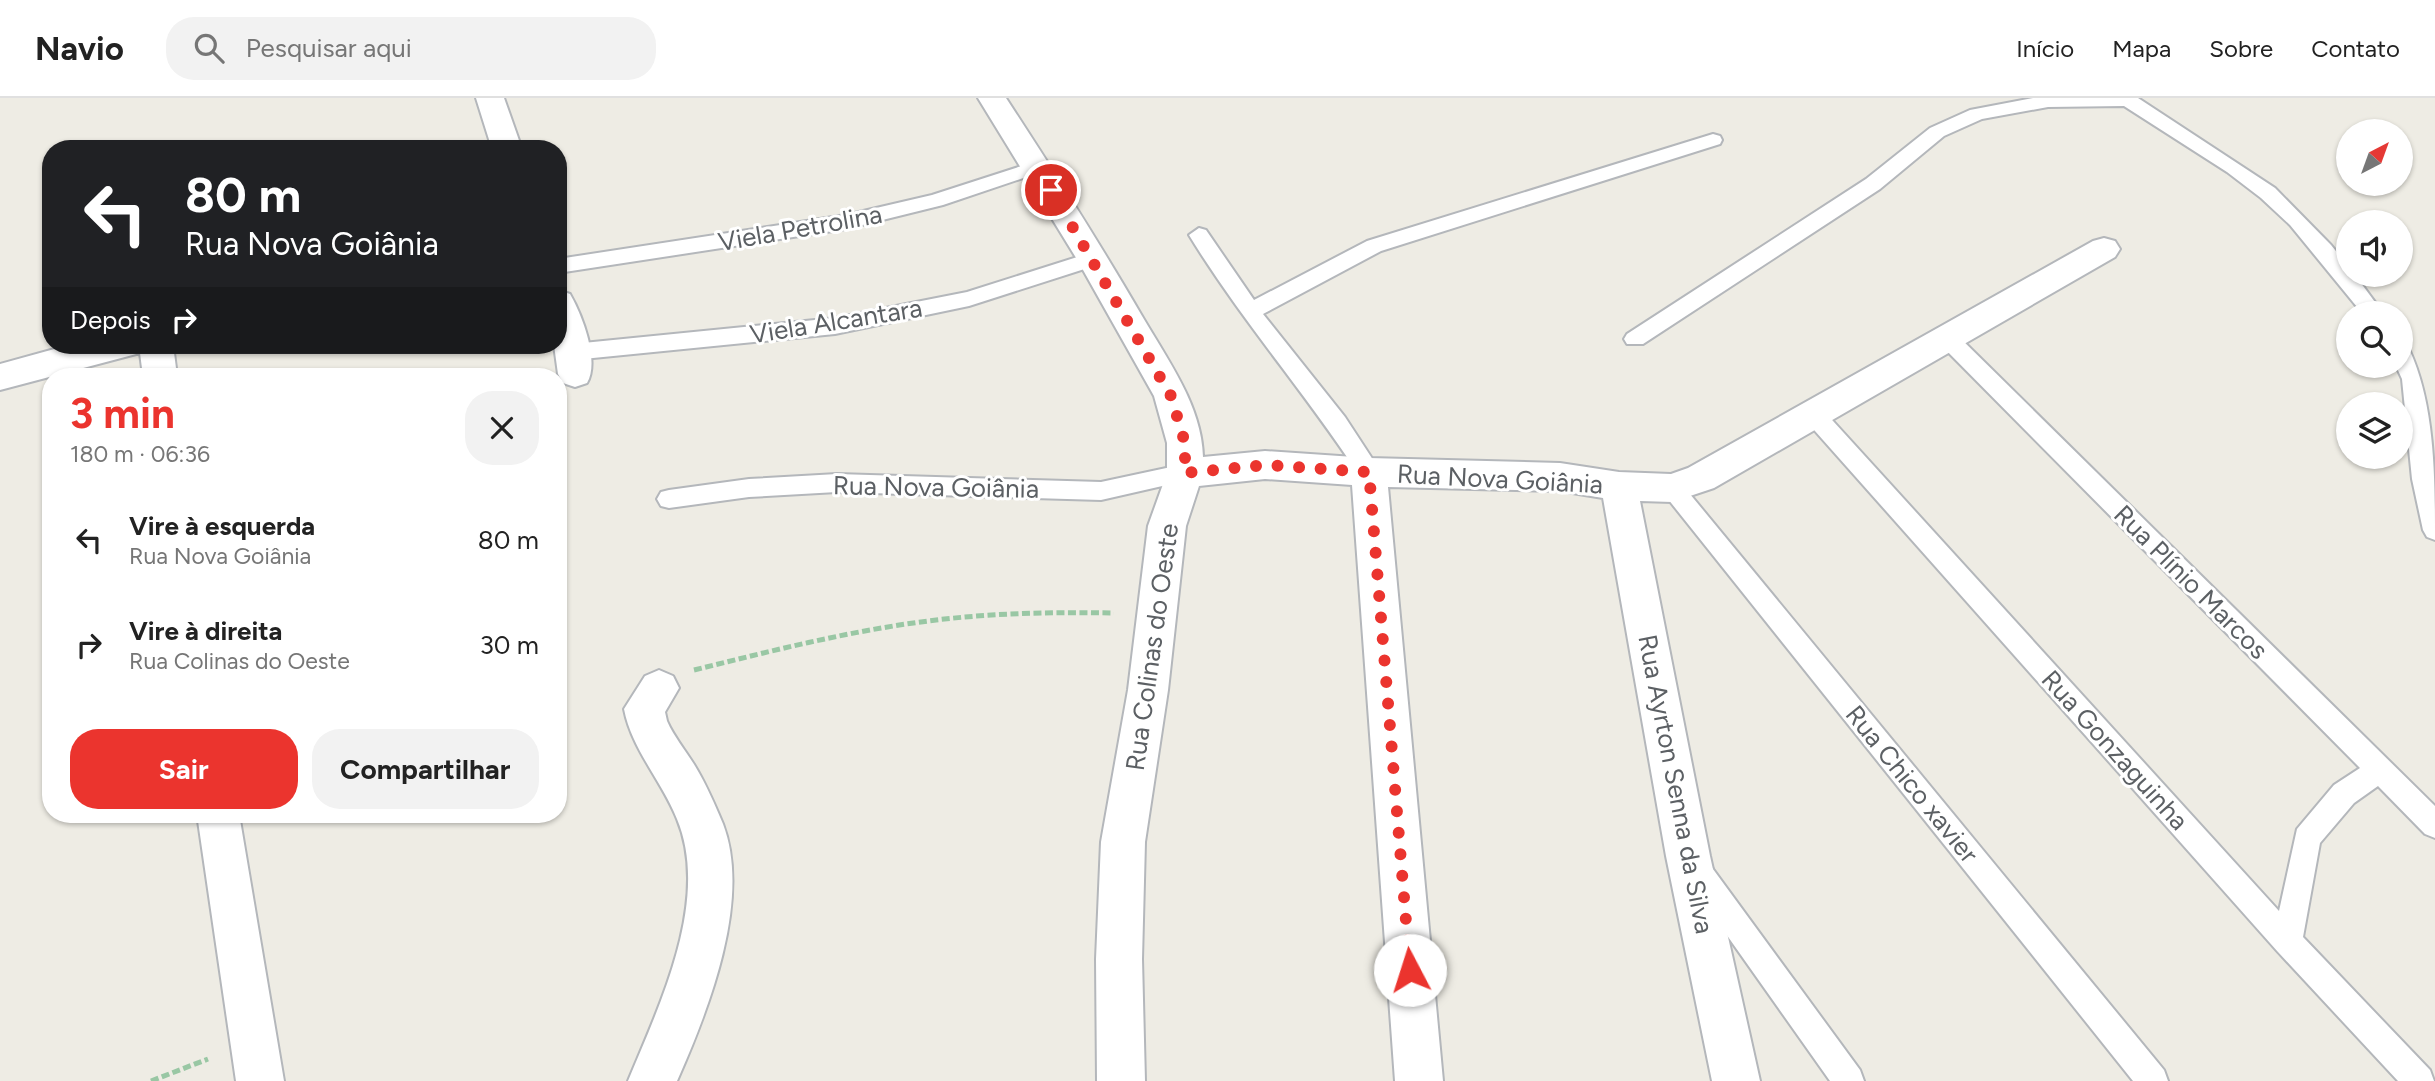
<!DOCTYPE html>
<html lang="pt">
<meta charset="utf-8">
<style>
body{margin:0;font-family:Figtree,sans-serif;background:#f2f2f2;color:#222;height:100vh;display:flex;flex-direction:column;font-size:26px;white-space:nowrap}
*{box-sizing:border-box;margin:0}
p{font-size:23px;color:#767676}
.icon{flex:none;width:38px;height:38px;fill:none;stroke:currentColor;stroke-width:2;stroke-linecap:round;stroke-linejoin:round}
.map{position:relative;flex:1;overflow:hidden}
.drawer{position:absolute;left:42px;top:270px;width:525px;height:455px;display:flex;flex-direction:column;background:#fff;border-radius:28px;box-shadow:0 2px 5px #0004}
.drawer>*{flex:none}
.top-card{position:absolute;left:42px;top:42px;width:525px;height:214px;border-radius:28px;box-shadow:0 2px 5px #0004;background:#202124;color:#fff;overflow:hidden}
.needle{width:46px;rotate:41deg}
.tools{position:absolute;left:2336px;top:21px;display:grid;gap:14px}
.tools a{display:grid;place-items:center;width:77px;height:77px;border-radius:50%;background:#fff;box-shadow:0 2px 5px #0004;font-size:35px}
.pin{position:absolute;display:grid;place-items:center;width:60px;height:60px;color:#fff;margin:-30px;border:4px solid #fff;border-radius:50%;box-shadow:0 2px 7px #0007}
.me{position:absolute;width:77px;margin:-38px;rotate:355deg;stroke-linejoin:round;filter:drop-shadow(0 0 5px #0008)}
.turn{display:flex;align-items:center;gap:24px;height:147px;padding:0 28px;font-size:32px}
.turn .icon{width:91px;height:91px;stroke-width:2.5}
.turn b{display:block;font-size:49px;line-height:60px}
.then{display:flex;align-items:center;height:66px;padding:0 28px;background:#0003;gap:14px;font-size:26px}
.round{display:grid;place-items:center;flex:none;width:74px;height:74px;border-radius:28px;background:#f2f2f2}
.overview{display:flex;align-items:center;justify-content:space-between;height:119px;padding:0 28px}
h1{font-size:42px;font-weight:700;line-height:52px;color:#eb342e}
.cta{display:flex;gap:14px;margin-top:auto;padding:14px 28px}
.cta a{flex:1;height:80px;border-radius:28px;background:#eb342e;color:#fff;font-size:28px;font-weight:700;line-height:80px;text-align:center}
.cta a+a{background:#f2f2f2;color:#222}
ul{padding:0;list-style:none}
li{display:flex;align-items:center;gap:21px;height:105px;padding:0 28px}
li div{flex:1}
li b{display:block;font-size:26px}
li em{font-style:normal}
header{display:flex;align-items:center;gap:42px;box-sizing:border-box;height:98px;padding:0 35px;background:#fff;border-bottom:2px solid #e0e0e0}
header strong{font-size:33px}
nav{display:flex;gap:38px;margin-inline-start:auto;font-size:24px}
.search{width:490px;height:63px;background:#f2f2f2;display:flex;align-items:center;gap:18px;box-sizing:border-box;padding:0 24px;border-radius:28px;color:#767676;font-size:26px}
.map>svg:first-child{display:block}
</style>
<header>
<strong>Navio</strong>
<div class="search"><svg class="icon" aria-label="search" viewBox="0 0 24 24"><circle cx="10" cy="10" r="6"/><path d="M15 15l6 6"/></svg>Pesquisar aqui</div>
<nav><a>Início</a><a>Mapa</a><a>Sobre</a><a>Contato</a></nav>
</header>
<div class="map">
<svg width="2435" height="983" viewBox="0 0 2435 983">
<rect width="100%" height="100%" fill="#eeece4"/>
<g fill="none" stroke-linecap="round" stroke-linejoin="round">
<defs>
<path id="service" d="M2033,0H2138L2275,90L2331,147L2348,168V177H2355L2383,215H2362L2290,127L2261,100L2227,74L2124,8L2048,9L1982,21L1944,38L1880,91L1643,246H1627L1624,241L1627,236L1866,81L1930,30L1970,12Z
M1713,36L1720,38L1722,42L1720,46L1381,153L1263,216L1345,319L1377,368L1381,374L1377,380L1369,383L1361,380C1307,297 1241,222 1189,137L1199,130L1206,132L1254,202L1367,143Z
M1037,63L1044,65L1047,69L1044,73L943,107L846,131L558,175V161L846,117L932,97Z
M1093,154L1103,161L1100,166L969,208L835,236L573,262L565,260L562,254L565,248L573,246L835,220L967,194Z
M1947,232L1955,235L2435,708V740L2425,736L2378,688L2354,705L2320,745L2303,839L2430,972L2434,983H2398L2278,854L1807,324L1804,318L1807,312L1815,310L1823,312L2279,813L2297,731L2334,687L2360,670L1939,245L1936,240L1939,235Z
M2401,249L2409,251C2435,306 2435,380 2435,442L2427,439L2423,432L2412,381L2402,281L2396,268H2401Z
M1185,366L1193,369L1197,375L1193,381L1101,402L837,394L749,399L669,410L661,408L657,401L661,394L669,392L749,381L837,376L1101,384Z
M1672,381L1680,384L2164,972L2168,983H2133L1664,396L1660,390L1664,384Z
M1700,763L1710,767L1860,972L1864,983H1830L1690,785L1686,776L1690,767Z"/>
<path id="minor" d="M476,0H504L522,51H492Z
M978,0H1006C1053,72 1099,144 1142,218C1167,261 1202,308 1203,359L1265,353L1369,360L1560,365L1619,374L1671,376L1688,370L2093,143L2104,140L2115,143L2120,151L2115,159L1714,390L1672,404L1640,403L1710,758L1760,983H1712L1666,758L1603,400L1560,393L1388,389L1443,983H1395L1352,387L1265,381L1199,388L1186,428L1168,592L1145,744L1142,861L1145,983H1097L1096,861L1101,744L1128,592L1148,428L1167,375V345L1154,298L1078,163Z
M558,192L570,196C582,217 600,263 587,285L575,289L563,285L558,276L554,247H558Z
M69,247H173L177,278H143L140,255L0,292V266Z
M659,572L673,578L679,590L665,614L667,623C674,639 686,653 695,668C706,686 715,707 723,726C752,802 708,913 677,983H628C659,908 711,802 677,721C662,683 632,652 624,611L645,578Z
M197,716H239L284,983H236Z"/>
</defs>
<use href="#service" stroke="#b4b7bb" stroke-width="4"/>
<use href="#minor" stroke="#b4b7bb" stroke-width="4"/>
<path stroke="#99c7a4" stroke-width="5" stroke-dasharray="8 3.5" stroke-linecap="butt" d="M694,572C771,553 849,533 928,523C990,515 1052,514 1114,515
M151,983L208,961"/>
<use href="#service" fill="#fff" fill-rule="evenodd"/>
<use href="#minor" fill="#fff" fill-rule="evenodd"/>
</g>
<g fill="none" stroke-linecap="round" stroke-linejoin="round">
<path stroke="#eb342e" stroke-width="12" stroke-dasharray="0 21.6" d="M1051,92L1171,298L1185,345V375L1265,367L1369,374L1410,872"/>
</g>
<g text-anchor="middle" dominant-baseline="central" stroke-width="6" stroke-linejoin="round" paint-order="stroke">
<g font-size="26" fill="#5c6064" stroke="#fff">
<text transform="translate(800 130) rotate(-10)">Viela Petrolina</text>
<text transform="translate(836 223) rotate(-9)">Viela Alcantara</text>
<text transform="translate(1500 381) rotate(3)">Rua Nova Goiânia</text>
<text transform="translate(936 389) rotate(1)">Rua Nova Goiânia</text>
<text transform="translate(2191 484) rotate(45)">Rua Plínio Marcos</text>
<text transform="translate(1152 549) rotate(-82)">Rua Colinas do Oeste</text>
<text transform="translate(2115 652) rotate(48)">Rua Gonzaguinha</text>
<text transform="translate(1676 686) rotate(79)">Rua Ayrton Senna da Silva</text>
<text transform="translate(1912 686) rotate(51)">Rua Chico xavier</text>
</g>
</g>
</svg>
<div class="tools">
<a><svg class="needle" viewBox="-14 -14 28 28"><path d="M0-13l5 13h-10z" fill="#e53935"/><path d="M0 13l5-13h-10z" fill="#767676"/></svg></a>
<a><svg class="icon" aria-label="sound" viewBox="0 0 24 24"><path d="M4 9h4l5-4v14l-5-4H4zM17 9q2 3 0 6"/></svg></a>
<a><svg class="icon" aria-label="search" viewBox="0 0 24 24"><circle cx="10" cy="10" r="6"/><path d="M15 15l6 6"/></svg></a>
<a><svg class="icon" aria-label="layers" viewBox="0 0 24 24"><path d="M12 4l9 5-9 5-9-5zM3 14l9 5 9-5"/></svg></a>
</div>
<div class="pin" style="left:1051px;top:92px;background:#d93025"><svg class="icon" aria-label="arrive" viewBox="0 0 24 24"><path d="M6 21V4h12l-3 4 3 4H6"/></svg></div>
<svg class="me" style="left:1410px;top:872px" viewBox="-20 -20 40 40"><circle r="19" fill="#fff"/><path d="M0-13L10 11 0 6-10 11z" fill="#eb342e"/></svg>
<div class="top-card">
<div class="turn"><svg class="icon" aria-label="left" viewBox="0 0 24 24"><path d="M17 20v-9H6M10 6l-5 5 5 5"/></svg><div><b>80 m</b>Rua Nova Goiânia</div></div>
<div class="then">Depois<svg class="icon" aria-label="right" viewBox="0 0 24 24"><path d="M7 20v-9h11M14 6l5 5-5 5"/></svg></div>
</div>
<section class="drawer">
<div class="overview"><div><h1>3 min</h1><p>180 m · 06:36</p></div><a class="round"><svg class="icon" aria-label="close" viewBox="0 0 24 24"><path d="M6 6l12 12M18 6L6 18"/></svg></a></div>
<ul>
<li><svg class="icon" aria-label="left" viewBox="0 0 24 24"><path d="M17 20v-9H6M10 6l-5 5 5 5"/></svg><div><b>Vire à esquerda</b><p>Rua Nova Goiânia</p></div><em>80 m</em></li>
<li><svg class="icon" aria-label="right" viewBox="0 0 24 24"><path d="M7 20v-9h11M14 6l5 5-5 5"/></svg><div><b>Vire à direita</b><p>Rua Colinas do Oeste</p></div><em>30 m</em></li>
</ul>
<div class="cta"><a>Sair</a><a>Compartilhar</a></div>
</section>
</div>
